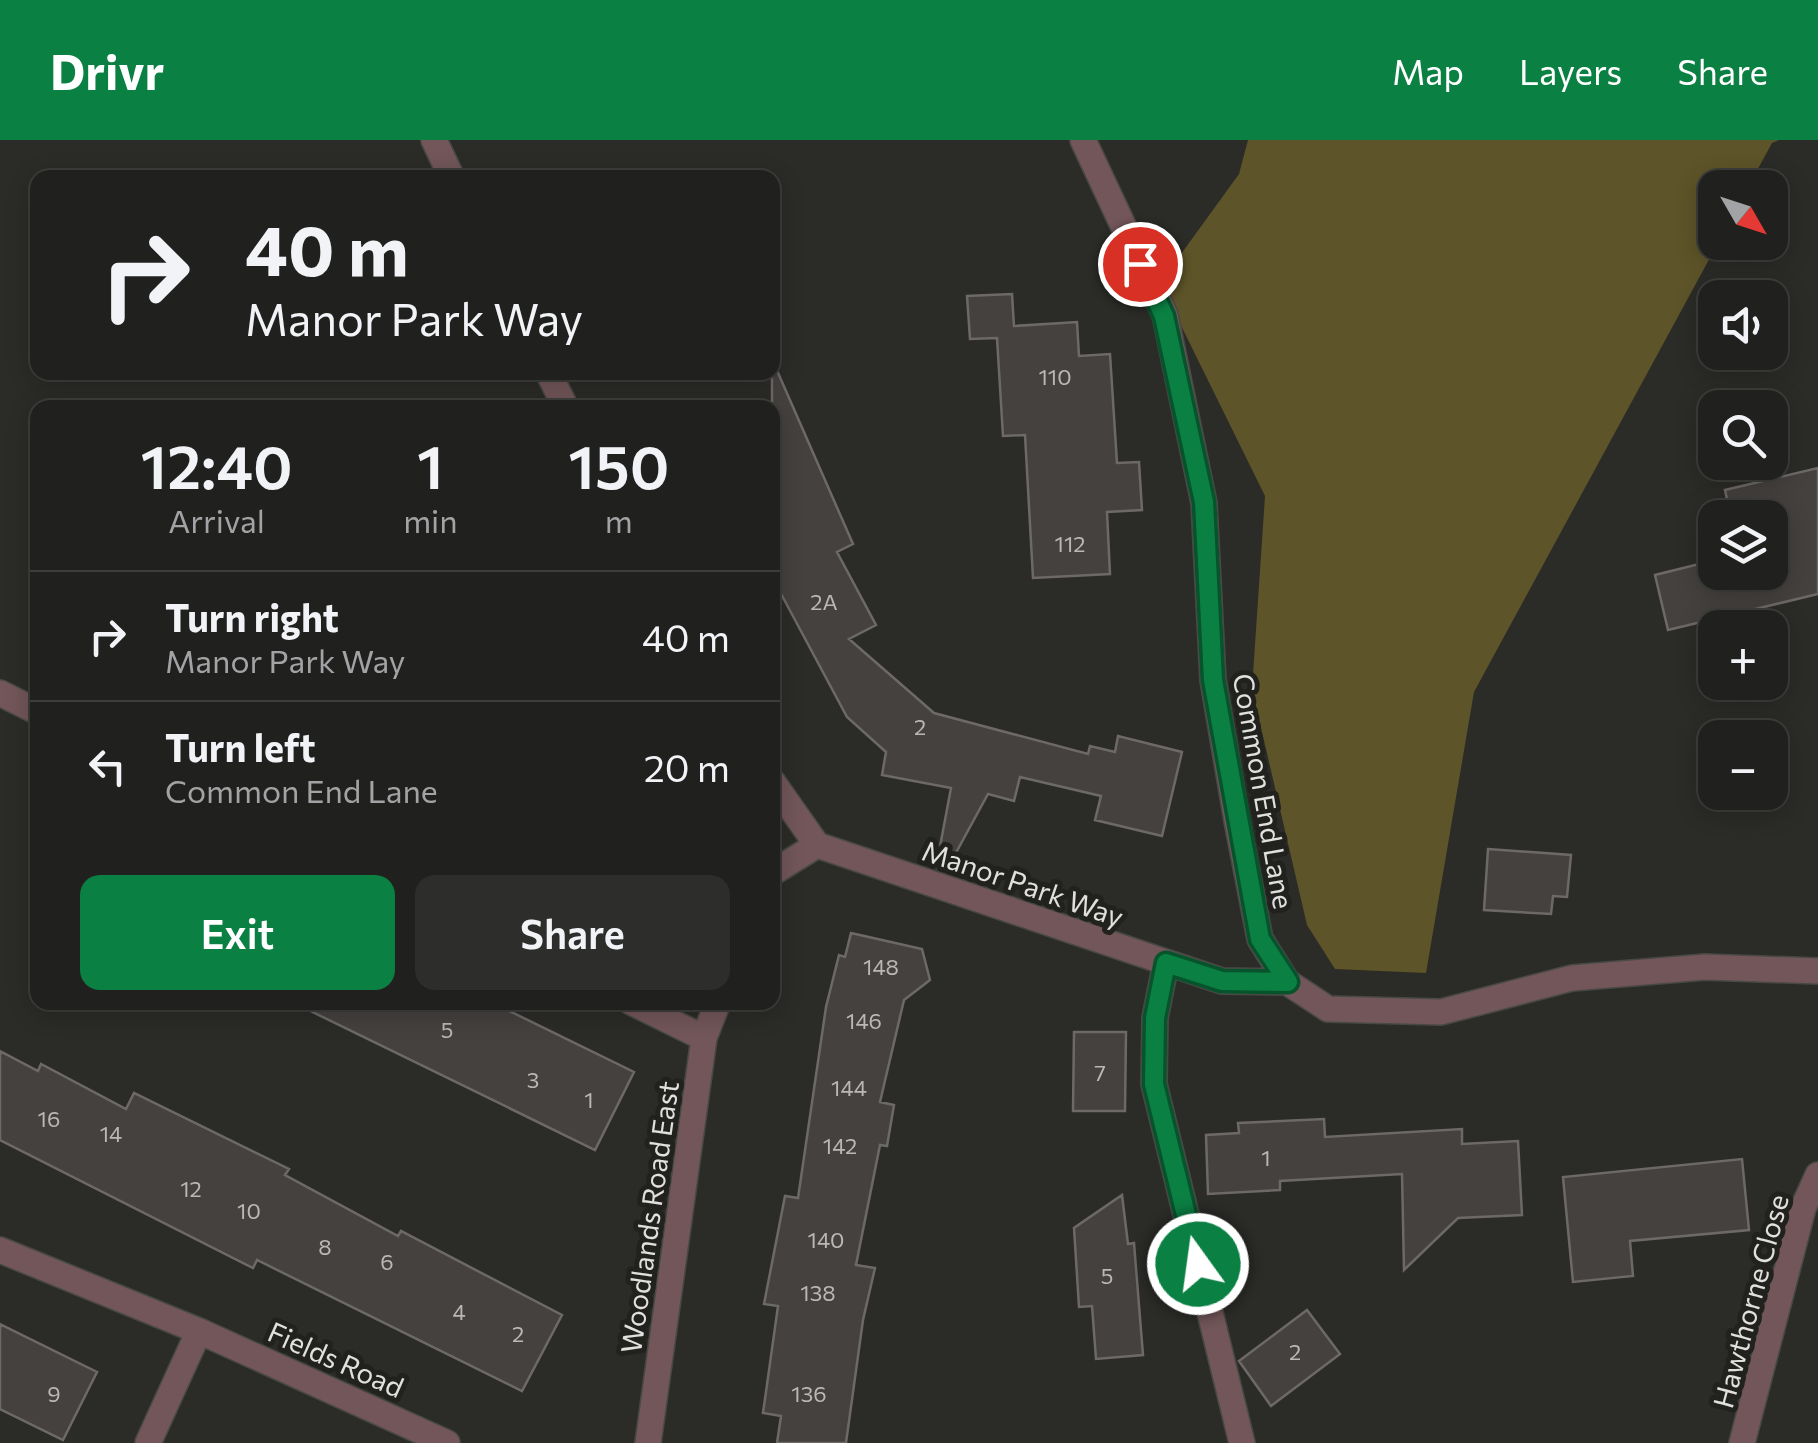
<!DOCTYPE html>
<meta charset="utf-8">
<style>
body{margin:0;font-family:Commissioner,sans-serif;background:#2d2d2b;color:#f1f3f6;height:100vh;display:flex;flex-direction:column;font-size:38px;white-space:nowrap}
*{box-sizing:border-box;margin:0}
p{font-size:32px;color:#a2a3a4}
.icon{flex:none;width:55px;height:55px;fill:none;stroke:currentColor;stroke-width:2;stroke-linecap:round;stroke-linejoin:round}
.map{position:relative;flex:1;overflow:hidden}
.panel{position:absolute;left:30px;top:260px;width:750px;height:610px;display:flex;flex-direction:column;background:#20201e;border-radius:20px;box-shadow:0 5px 25px #0003,0 0 0 2px #3d3e3c}
.panel>*{flex:none}
.banner{position:absolute;left:30px;top:30px;width:750px;height:210px;border-radius:20px;box-shadow:0 5px 25px #0003,0 0 0 2px #3d3e3c;background:#20201e;color:#f1f3f6;overflow:hidden}
.needle{width:65px;rotate:129deg}
.controls{position:absolute;left:1698px;top:30px;display:grid;gap:20px}
.controls a{display:grid;place-items:center;width:90px;height:90px;border-radius:20px;background:#20201e;box-shadow:0 5px 25px #0003,0 0 0 2px #3d3e3c;font-size:50px}
.pin{position:absolute;display:grid;place-items:center;width:85px;height:85px;color:#fff;margin:-42px;border:5px solid #fff;border-radius:50%;box-shadow:0 2px 10px #0007}
.me{position:absolute;width:110px;margin:-55px;rotate:346deg;stroke-linejoin:round;filter:drop-shadow(0 0 8px #0008)}
.turn{display:flex;align-items:center;gap:35px;height:210px;padding:0 50px;font-size:45px}
.turn .icon{width:130px;height:130px;stroke-width:2.5}
.turn b{display:block;font-size:70px;line-height:85px}
.eta{display:flex;justify-content:space-evenly;align-items:center;height:170px;text-align:center}
.eta b{font-size:60px;font-weight:600;line-height:70px}
.button{display:flex;gap:20px;margin-top:auto;padding:20px 50px}
.button a{flex:1;height:115px;border-radius:20px;background:#0b8043;color:#fff;font-size:40px;font-weight:600;line-height:115px;text-align:center}
.button a+a{background:#2d2d2b;color:#f1f3f6}
ul{padding:0;list-style:none}
li{display:flex;align-items:center;gap:30px;height:130px;padding:0 50px;border-top:2px solid #3d3e3c}
li div{flex:1}
li b{display:block;font-size:38px}
li em{font-style:normal}
header{display:flex;align-items:center;gap:60px;box-sizing:border-box;height:140px;padding:0 50px;background:#0b8043;color:#fff}
header strong{font-size:48px}
nav{display:flex;gap:55px;margin-inline-start:auto;font-size:35px}
.map>svg:first-child{display:block}
</style>
<header>
<strong>Drivr</strong>
<nav><a>Map</a><a>Layers</a><a>Share</a></nav>
</header>
<div class="map">
<svg width="1818" height="1303" viewBox="0 0 1818 1303">
<rect width="100%" height="100%" fill="#2b2b28"/>
<path fill="#5d5429" d="M1248,0H1779L1772,3L1748,47L1715,48L1718,103L1474,552L1426,833L1335,829L1307,785L1252,549L1265,356L1160,143L1239,34Z"/>
<path fill="#44413f" stroke="#6d6968" stroke-width="2.5" d="M1012,154L1014,186L1077,182L1079,216L1110,214L1117,323L1139,322L1142,370L1107,372L1110,434L1033,438L1025,295L1003,296L997,198L970,199L967,156Z
M772,219L853,404L837,412L876,485L849,499L934,573L1088,614L1090,606L1115,612L1118,596L1182,612L1162,696L1095,680L1101,656L1020,637L1014,661L988,654L946,731L936,728L951,648L882,635L886,612L847,577L772,437Z
M1818,328V454L1668,490L1655,435L1715,420V432H1770V378H1731L1725,350Z
M1488,709L1571,715L1567,757L1553,756L1551,774L1484,770Z
M851,793L922,809L930,840L904,860L880,962L894,965L887,1006L880,1005L856,1125L875,1128L863,1180L846,1303H777L781,1276L763,1273L778,1166L764,1164L785,1056L798,1058L826,867L839,815L845,817Z
M292,862H491L634,932L595,1010Z
M1074,892H1126L1125,971H1073Z
M0,911L38,931L41,924L126,969L134,953L289,1029L285,1035L398,1096L401,1091L562,1175L522,1251L257,1120L253,1128L0,1000Z
M1324,979L1325,997L1462,989V1004L1518,1001L1522,1075L1458,1078L1404,1130L1402,1034L1280,1041V1050L1208,1054L1206,995L1239,993L1238,983Z
M1742,1019L1749,1090L1630,1101L1633,1136L1573,1142L1563,1037Z
M1122,1055L1128,1104L1134,1103L1143,1215L1096,1219L1092,1166L1079,1167L1074,1088Z
M1307,1170L1340,1214L1271,1266L1239,1221Z
M0,1184L97,1232L63,1300L0,1269Z"/>
<g fill="none" stroke-linecap="round" stroke-linejoin="round">
<defs>
<path id="street" d="M434,0L452,38
M1083,0L1165,175L1204,363L1213,540L1237,681L1260,799L1287,842L1328,869L1441,872L1572,838L1705,827L1818,831
M548,232L566,268
M0,553L38,572
M772,641L817,705L1222,841L1287,842
M772,733L817,705
M1166,823L1155,878L1154,944L1242,1303
M631,862L704,898
M0,1110L199,1191L447,1303
M148,1303L199,1191
M648,1303L704,898L718,862
M1742,1303L1803,1068L1818,1035"/>
</defs>
<use href="#street" stroke="#484845" stroke-width="28"/>
<use href="#street" stroke="#725659" stroke-width="25"/>
</g>
<g fill="none" stroke-linecap="round" stroke-linejoin="round">
<defs>
<path id="route" d="M1140,124L1164,176L1204,362L1213,540L1260,799L1288,842L1222,841L1166,823L1155,878L1154,944L1198,1124"/>
</defs>
<use href="#route" stroke="#07532c" stroke-width="25"/>
<use href="#route" stroke="#0b8043" stroke-width="18"/>
</g>
<g text-anchor="middle" dominant-baseline="central" stroke-width="10" stroke-linejoin="round" paint-order="stroke">
<g font-size="22" fill="#bab8b7">
<text x="1055" y="236">110</text>
<text x="1070" y="403">112</text>
<text x="824" y="461">2A</text>
<text x="920" y="586">2</text>
<text x="881" y="826">148</text>
<text x="864" y="880">146</text>
<text x="447" y="889">5</text>
<text x="1100" y="932">7</text>
<text x="533" y="939">3</text>
<text x="849" y="947">144</text>
<text x="589" y="959">1</text>
<text x="49" y="978">16</text>
<text x="111" y="993">14</text>
<text x="840" y="1005">142</text>
<text x="1266" y="1017">1</text>
<text x="191" y="1048">12</text>
<text x="249" y="1070">10</text>
<text x="826" y="1099">140</text>
<text x="325" y="1106">8</text>
<text x="387" y="1121">6</text>
<text x="1107" y="1135">5</text>
<text x="818" y="1152">138</text>
<text x="459" y="1171">4</text>
<text x="518" y="1193">2</text>
<text x="1295" y="1211">2</text>
<text x="54" y="1253">9</text>
<text x="809" y="1253">136</text>
</g>
<g font-size="28" fill="#e1e0df" stroke="#21211e">
<text transform="translate(1264 651) rotate(80)">Common End Lane</text>
<text transform="translate(1023 743) rotate(19)">Manor Park Way</text>
<text transform="translate(649 1077) rotate(-82)">Woodlands Road East</text>
<text transform="translate(1750 1161) rotate(-75)">Hawthorne Close</text>
<text transform="translate(336 1219) rotate(24)">Fields Road</text>
</g>
</g>
</svg>
<div class="controls">
<a><svg class="needle" viewBox="-14 -14 28 28"><path d="M0-13l5 13h-10z" fill="#e53935"/><path d="M0 13l5-13h-10z" fill="#a2a3a4"/></svg></a>
<a><svg class="icon" aria-label="sound" viewBox="0 0 24 24"><path d="M4 9h4l5-4v14l-5-4H4zM17 9q2 3 0 6"/></svg></a>
<a><svg class="icon" aria-label="search" viewBox="0 0 24 24"><circle cx="10" cy="10" r="6"/><path d="M15 15l6 6"/></svg></a>
<a><svg class="icon" aria-label="layers" viewBox="0 0 24 24"><path d="M12 4l9 5-9 5-9-5zM3 14l9 5 9-5"/></svg></a>
<a>+</a>
<a>−</a>
</div>
<div class="pin" style="left:1140px;top:124px;background:#d93025"><svg class="icon" aria-label="arrive" viewBox="0 0 24 24"><path d="M6 21V4h12l-3 4 3 4H6"/></svg></div>
<svg class="me" style="left:1198px;top:1124px" viewBox="-20 -20 40 40"><circle r="17" fill="#0b8043" stroke="#fff" stroke-width="3"/><path d="M0-11L8 9 0 5-8 9z" fill="#fff"/></svg>
<div class="banner">
<div class="turn"><svg class="icon" aria-label="right" viewBox="0 0 24 24"><path d="M7 20v-9h11M14 6l5 5-5 5"/></svg><div><b>40 m</b>Manor Park Way</div></div>
</div>
<section class="panel">
<div class="eta">
<div><b>12:40</b><p>Arrival</p></div>
<div><b>1</b><p>min</p></div>
<div><b>150</b><p>m</p></div>
</div>
<ul>
<li><svg class="icon" aria-label="right" viewBox="0 0 24 24"><path d="M7 20v-9h11M14 6l5 5-5 5"/></svg><div><b>Turn right</b><p>Manor Park Way</p></div><em>40 m</em></li>
<li><svg class="icon" aria-label="left" viewBox="0 0 24 24"><path d="M17 20v-9H6M10 6l-5 5 5 5"/></svg><div><b>Turn left</b><p>Common End Lane</p></div><em>20 m</em></li>
</ul>
<div class="button"><a>Exit</a><a>Share</a></div>
</section>
</div>
